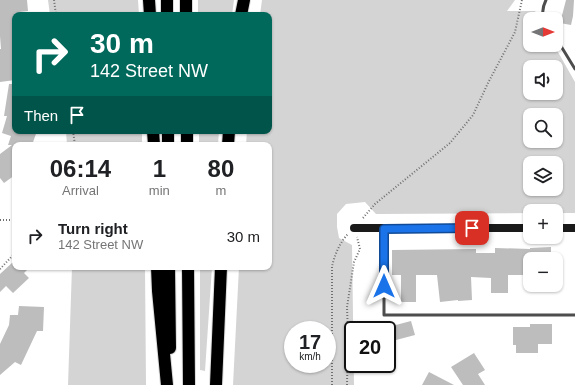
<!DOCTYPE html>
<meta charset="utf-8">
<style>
body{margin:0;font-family:Arial,sans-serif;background:#f2f2f2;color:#202124;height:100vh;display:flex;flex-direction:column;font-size:15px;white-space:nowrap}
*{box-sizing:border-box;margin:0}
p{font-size:13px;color:#757577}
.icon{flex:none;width:22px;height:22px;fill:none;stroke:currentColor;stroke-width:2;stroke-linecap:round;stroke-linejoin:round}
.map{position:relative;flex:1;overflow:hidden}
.side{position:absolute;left:12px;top:142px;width:260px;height:128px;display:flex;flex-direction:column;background:#fff;border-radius:8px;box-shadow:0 1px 3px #0004}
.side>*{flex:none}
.guide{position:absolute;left:12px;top:12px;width:260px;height:122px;border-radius:8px;box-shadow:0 1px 3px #0004;background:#00695c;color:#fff;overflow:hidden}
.needle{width:26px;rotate:90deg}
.tools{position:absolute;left:523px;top:12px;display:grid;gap:8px}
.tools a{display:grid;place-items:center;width:40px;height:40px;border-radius:8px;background:#fff;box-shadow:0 1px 3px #0004;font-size:20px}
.speed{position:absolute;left:284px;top:321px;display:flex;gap:8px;font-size:20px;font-weight:700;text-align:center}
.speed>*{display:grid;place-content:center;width:52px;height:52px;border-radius:50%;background:#fff;box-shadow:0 1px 3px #0004;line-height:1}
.speed small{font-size:10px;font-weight:400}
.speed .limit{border:2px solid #111;border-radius:6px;background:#fff;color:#111}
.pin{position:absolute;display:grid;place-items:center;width:34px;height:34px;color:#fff;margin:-17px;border-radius:8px;box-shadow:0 2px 6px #0006}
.me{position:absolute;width:44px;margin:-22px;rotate:0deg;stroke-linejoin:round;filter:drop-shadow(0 0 3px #0008)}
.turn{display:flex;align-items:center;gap:14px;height:84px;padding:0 12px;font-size:18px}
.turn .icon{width:52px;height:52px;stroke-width:2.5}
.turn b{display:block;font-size:28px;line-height:34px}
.then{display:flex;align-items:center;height:38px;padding:0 12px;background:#0003;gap:8px;font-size:15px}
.eta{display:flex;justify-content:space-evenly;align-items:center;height:68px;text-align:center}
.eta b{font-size:24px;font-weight:600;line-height:28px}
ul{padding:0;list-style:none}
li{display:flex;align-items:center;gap:12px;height:52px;padding:0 12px}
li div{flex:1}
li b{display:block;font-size:15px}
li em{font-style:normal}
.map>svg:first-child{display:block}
</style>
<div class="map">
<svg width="575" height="385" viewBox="0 0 575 385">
<rect width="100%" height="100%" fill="#fff"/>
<path fill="#d4d4d4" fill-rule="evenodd" d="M48,0H138L139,15H50Z
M198,0H234L232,15H198Z
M262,0H515L507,11H535L539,19H530V45H554L575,82V213H556V211H530V213L376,214L365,202L346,204L337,214V227L339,238L352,245L354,385H233L239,267H269V145H246L247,131H269V15H260ZM530,67H556V93H530ZM530,115H556V141H530ZM530,163H556V189H530ZM293,330H327V364H293Z
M66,131H142V145H67Z
M199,131H219L218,145H199Z
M72,267H145L146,385H68Z
M200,267H212L205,371L200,370Z"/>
<path fill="#bdbdbd" d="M0,0H27L28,11L19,12L20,15H15V80L0,82V49H1L0,36Z
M566,0H574L573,16L571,25L560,23Z
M9,84H15V131H37L32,145H15V175L4,183L0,178V154L12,145H8L11,136L2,133L7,116H4Z
M551,247V259H523V275H508V293H491V278L471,277L472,300L458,301V300L440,302L437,275H416V302H401V275H392V250L476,249V253H495V248L530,249V248Z
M13,262L15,264V267H30L24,273L29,278L13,293L6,286L0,292V274Z
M19,306L44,307L43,331H37L21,365L15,362L0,375V344L9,325L10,315H18Z
M411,321L415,335L396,340L392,326Z
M530,324H552V344H538V353H516V345H513V327H530Z
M474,353L485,370L478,374L485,385H463L451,367Z
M429,372L454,385H422Z"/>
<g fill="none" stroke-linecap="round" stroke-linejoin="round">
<defs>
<path id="highway" d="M149,0L150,15
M167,0V15
M186,0V15
M241,15L244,0
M153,131L154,145
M168,131V145
M187,131V145
M228,145L229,131
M157,267L158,291L167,385
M169,267L170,348
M188,267L189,385
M216,385L221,267"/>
</defs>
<use href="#highway" stroke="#dbdbdb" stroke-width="14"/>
<path stroke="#6f6f6f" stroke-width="2" stroke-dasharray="1 2" stroke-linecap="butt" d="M54,0L56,15
M73,131L75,145
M363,218L375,204L450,143L473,115L488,83L515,32L522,0
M0,220H15
M0,269L15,253
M332,385V267C334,256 340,242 348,234
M347,385L348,334L347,307L354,262L360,249L357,237"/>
<path stroke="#4d4d4d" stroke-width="3" d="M545,19C541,13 543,6 546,0
M556,38L575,69
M384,229V315H575"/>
<path stroke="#1a1a1a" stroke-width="8" d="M354,228H530
M556,228H575"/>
<use href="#highway" stroke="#000" stroke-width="12"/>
</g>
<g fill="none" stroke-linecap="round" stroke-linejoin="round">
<defs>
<path id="route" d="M384,286V229L472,228"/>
</defs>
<use href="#route" stroke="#114b97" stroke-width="10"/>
<use href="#route" stroke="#1a73e8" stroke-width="7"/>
</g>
</svg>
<div class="tools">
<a><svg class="needle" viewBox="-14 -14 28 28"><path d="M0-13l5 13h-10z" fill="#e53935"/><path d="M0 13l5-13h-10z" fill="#757577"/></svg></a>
<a><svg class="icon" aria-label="sound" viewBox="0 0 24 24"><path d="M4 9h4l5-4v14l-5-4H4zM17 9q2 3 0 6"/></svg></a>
<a><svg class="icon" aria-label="search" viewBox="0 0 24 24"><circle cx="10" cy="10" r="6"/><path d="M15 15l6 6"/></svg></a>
<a><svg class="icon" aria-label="layers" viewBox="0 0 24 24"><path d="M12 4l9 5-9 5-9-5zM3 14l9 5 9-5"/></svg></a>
<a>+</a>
<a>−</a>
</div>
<div class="speed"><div>17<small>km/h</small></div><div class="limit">20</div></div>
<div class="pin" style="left:472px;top:228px;background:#d93025"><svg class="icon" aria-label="arrive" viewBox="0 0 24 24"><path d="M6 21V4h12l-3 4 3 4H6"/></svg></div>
<svg class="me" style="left:384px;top:286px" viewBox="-20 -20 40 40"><path d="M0-17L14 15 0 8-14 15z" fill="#1a73e8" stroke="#fff" stroke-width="4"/></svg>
<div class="guide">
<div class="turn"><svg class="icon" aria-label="right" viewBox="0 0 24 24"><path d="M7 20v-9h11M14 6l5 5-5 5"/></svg><div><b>30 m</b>142 Street NW</div></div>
<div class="then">Then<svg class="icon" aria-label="arrive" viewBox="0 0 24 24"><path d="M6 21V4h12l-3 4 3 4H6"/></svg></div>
</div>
<section class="side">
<div class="eta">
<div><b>06:14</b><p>Arrival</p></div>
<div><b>1</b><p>min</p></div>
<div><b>80</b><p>m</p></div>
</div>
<ul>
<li><svg class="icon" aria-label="right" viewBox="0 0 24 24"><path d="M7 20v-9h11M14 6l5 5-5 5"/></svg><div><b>Turn right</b><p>142 Street NW</p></div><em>30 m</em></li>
</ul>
</section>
</div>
